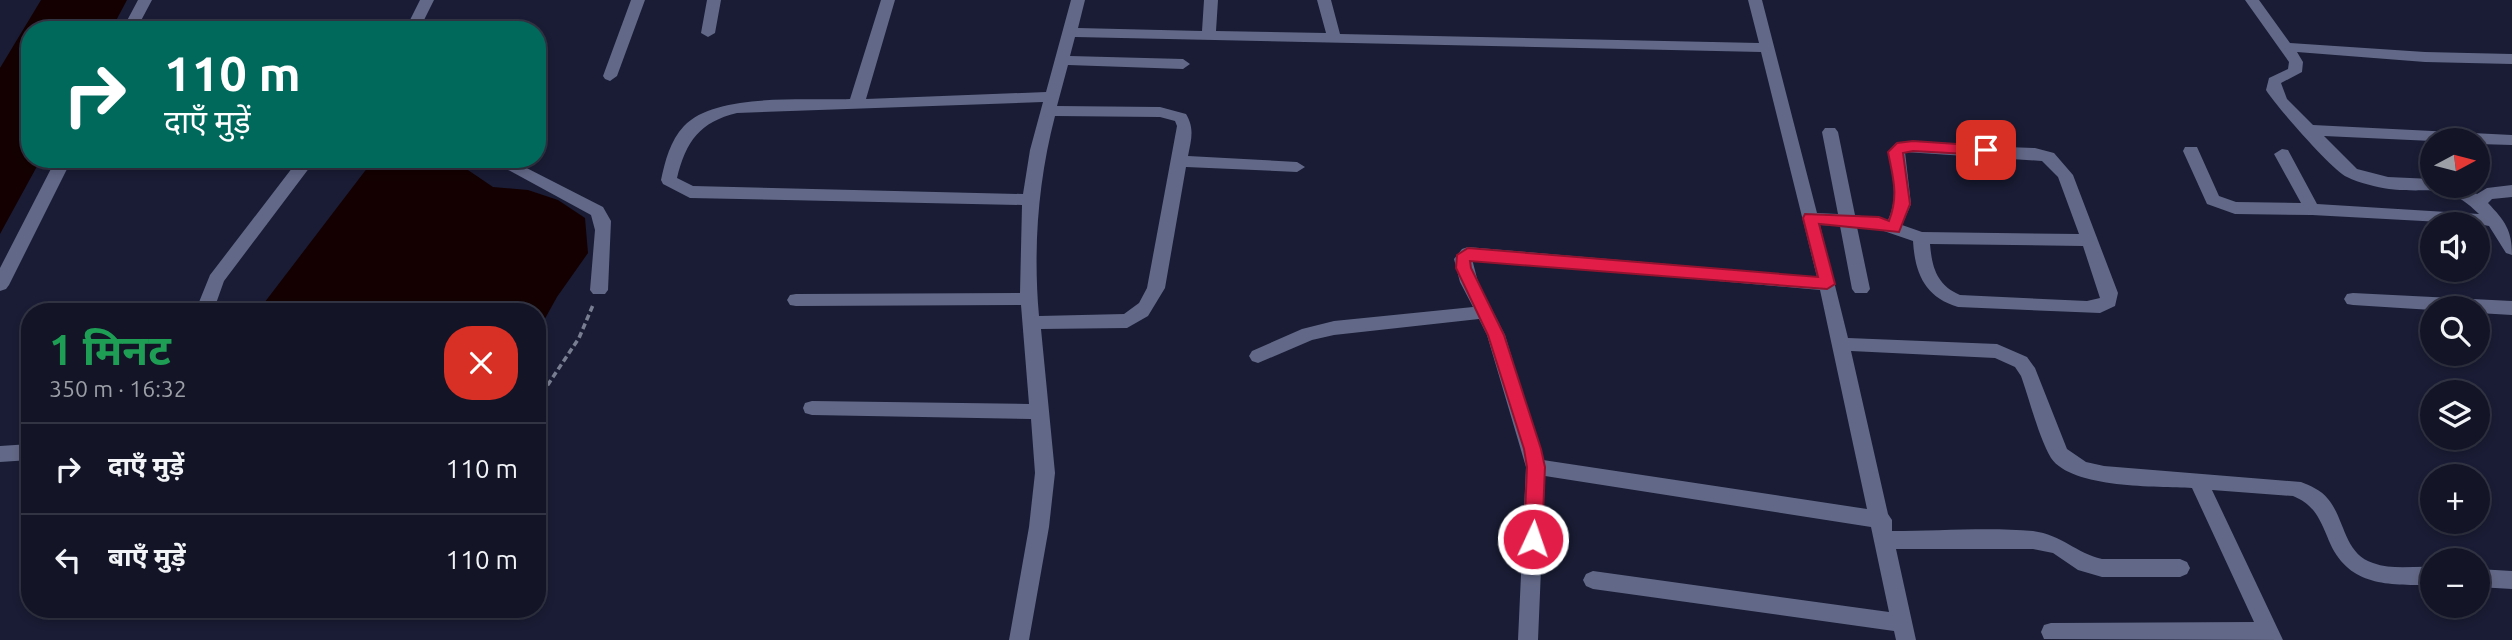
<!DOCTYPE html>
<html lang="hi">
<meta charset="utf-8">
<style>
body{margin:0;font-family:Ubuntu,"Noto Sans Devanagari",sans-serif;background:#1c1e2f;color:#f1f3f6;height:100vh;display:flex;flex-direction:column;font-size:26px;white-space:nowrap}
*{box-sizing:border-box;margin:0}
p{font-size:23px;color:#9d9fa7}
.icon{flex:none;width:38px;height:38px;fill:none;stroke:currentColor;stroke-width:2;stroke-linecap:round;stroke-linejoin:round}
.map{position:relative;flex:1;overflow:hidden}
.sheet{position:absolute;left:21px;top:303px;width:525px;height:315px;display:flex;flex-direction:column;background:#131527;border-radius:28px;box-shadow:0 4px 10px #0003,0 0 0 2px #323444}
.sheet>*{flex:none}
.banner{position:absolute;left:21px;top:21px;width:525px;height:147px;border-radius:28px;box-shadow:0 4px 10px #0003,0 0 0 2px #323444;background:#00695c;color:#fff;overflow:hidden}
.needle{width:46px;rotate:83deg}
.controls{position:absolute;left:2420px;top:128px;display:grid;gap:14px}
.controls a{display:grid;place-items:center;width:70px;height:70px;border-radius:50%;background:#131527;box-shadow:0 4px 10px #0003,0 0 0 2px #323444;font-size:35px}
.pin{position:absolute;display:grid;place-items:center;width:60px;height:60px;color:#fff;margin:-30px;border-radius:14px;box-shadow:0 4px 10px #0006}
.me{position:absolute;width:77px;margin:-38px;rotate:3deg;stroke-linejoin:round;filter:drop-shadow(0 0 5px #0008)}
.turn{display:flex;align-items:center;gap:24px;height:147px;padding:0 28px;font-size:32px}
.turn .icon{width:91px;height:91px;stroke-width:2.5}
.turn b{display:block;font-size:49px;line-height:60px}
.round{display:grid;place-items:center;flex:none;width:74px;height:74px;border-radius:28px;background:#1c1e2f}
.head{display:flex;align-items:center;justify-content:space-between;height:119px;padding:0 28px}
h1{font-size:42px;font-weight:700;line-height:52px;color:#1e9e55}
ul{padding:0;list-style:none}
li{display:flex;align-items:center;gap:21px;height:91px;padding:0 28px;border-top:2px solid #323444}
li div{flex:1}
li b{display:block;font-size:26px}
li em{font-style:normal}
.map>svg:first-child{display:block}
</style>
<div class="map">
<svg width="2512" height="640" viewBox="0 0 2512 640">
<rect width="100%" height="100%" fill="#191c34"/>
<path fill="#140000" d="M41,0H127L111,30H30V159H41L0,234V68Z
M399,159H429L465,168L493,187L528,190L558,200L585,218L588,253L557,297L537,333V312L258,311L368,167Z"/>
<g fill="none" stroke-linecap="round" stroke-linejoin="round">
<path stroke="#797d91" stroke-width="3.5" stroke-dasharray="6 3.5" stroke-linecap="butt" d="M537,401L579,338L593,305"/>
<path fill="#626887" fill-rule="evenodd" d="M138,0H152L136,30H122Z
M420,0H434L419,30H405Z
M631,0H645L617,76L610,81L605,79L603,76Z
M707,0H721L715,33L708,37L701,33Z
M881,0H895L866,99L1046,92L1071,0H1085L1078,28L1202,31L1204,0H1218L1216,31L1326,33L1317,0H1331L1340,34L1759,43L1748,0H1762L1817,213L1838,214L1822,132L1825,128H1835L1838,132L1855,215L1888,220C1899,195 1892,178 1888,152L1896,143L2035,148L2054,153L2073,175L2118,293L2115,306L2100,313L1958,307C1925,297 1915,274 1913,241L1878,229L1857,227L1870,289L1867,293H1855L1852,289L1840,226L1820,225L1848,338L1997,344L2027,357L2035,368L2067,449L2086,462L2104,466L2301,482C2311,486 2321,490 2328,499C2345,519 2344,554 2373,563C2392,570 2413,566 2432,567V585C2386,585 2346,587 2327,536C2319,517 2313,504 2293,496L2212,490L2283,640L2044,639L2041,632L2044,625L2051,623L2254,622L2192,488C2158,486 2072,489 2051,458C2039,438 2029,398 2021,376L2015,367L1995,358L1851,351L1888,514L1892,520V531C1936,531 1990,527 2033,531C2062,535 2076,553 2102,559H2180L2187,562L2190,568L2187,574L2180,577H2102L2078,570L2053,553L2033,549H1896L1916,640H1896L1894,631L1593,589L1586,586L1583,580L1586,574L1593,571L1889,612L1871,527L1545,476L1538,640H1518L1526,467L1487,335L1479,319L1334,335L1312,340L1258,363L1252,361L1249,356L1252,351L1302,329L1334,321L1473,307L1460,282L1454,259L1462,249L1468,247L1817,277L1761,52L1075,37L1070,56L1183,59L1190,64L1183,69L1068,65L1057,106L1160,107L1186,114C1195,129 1191,140 1188,156L1297,162L1305,167L1297,172L1186,167L1165,288L1148,316L1127,328L1041,329L1055,473L1049,527L1029,640H1009L1029,527L1035,473L1031,419L812,415L805,413L803,408L805,403L812,401L1029,404L1021,305L796,306L790,305L787,300L790,295L796,294L1020,293L1022,205L690,198L663,184L661,180C665,161 670,141 684,126C716,92 806,101 850,99ZM1043,102L1030,150L1023,194L693,186L677,178C686,141 700,122 737,113ZM1055,116L1160,117L1175,121L1177,126L1147,288L1139,303L1124,314L1039,316C1033,249 1038,181 1055,116ZM1905,152L2042,161L2058,177L2079,234L1922,232L1902,225L1911,204ZM1930,244L2083,246L2100,298L2087,301L1960,295C1937,285 1932,268 1930,244ZM1472,259L1820,290L1867,509L1543,460L1505,335L1478,282Z
M2245,0H2259L2290,43L2425,52L2512,54V64L2425,62L2297,52L2303,62L2302,72L2281,83L2287,99L2313,125L2512,135V145L2478,144V140L2432,141L2324,136L2357,169L2388,177L2432,179V186H2460L2477,194L2487,188L2512,185V197L2492,199L2488,203C2505,221 2512,230 2512,255L2506,253L2489,226L2478,224L2312,215L2235,214L2207,204L2183,151L2185,147H2197L2219,196L2236,202L2301,203L2274,154L2282,149L2288,150L2317,204L2479,214C2445,181 2430,194 2389,189C2377,187 2359,183 2347,177C2333,171 2275,105 2266,90L2269,78L2288,69L2289,62Z
M56,159H72L9,285L6,289L0,291V268Z
M299,159H316L224,281L213,312H195L210,275Z
M488,159H509L603,207L611,221L608,290L605,294H593L590,290L595,230L591,215Z
M2353,293L2512,301V315L2478,313V308L2432,310L2353,305L2347,304L2344,299L2347,294Z
M30,444V460L0,462V446Z
M2478,569L2512,571V589L2478,587Z"/>
</g>
<path fill="#e11d48" stroke="#92132f" stroke-width="2" d="M1913,141L1986,146L1993,150L1986,155L1913,151L1903,153L1910,204L1899,232L1819,224L1835,284L1827,289L1470,261L1471,268L1504,335L1541,449L1545,467L1542,539L1539,545L1533,547L1526,545L1524,539L1527,467L1524,449L1488,335L1456,268L1457,255L1468,248L1818,277L1803,218L1805,214L1879,217L1889,221C1899,195 1893,178 1888,152L1897,143Z"/>
</svg>
<div class="controls">
<a><svg class="needle" viewBox="-14 -14 28 28"><path d="M0-13l5 13h-10z" fill="#e53935"/><path d="M0 13l5-13h-10z" fill="#9d9fa7"/></svg></a>
<a><svg class="icon" aria-label="sound" viewBox="0 0 24 24"><path d="M4 9h4l5-4v14l-5-4H4zM17 9q2 3 0 6"/></svg></a>
<a><svg class="icon" aria-label="search" viewBox="0 0 24 24"><circle cx="10" cy="10" r="6"/><path d="M15 15l6 6"/></svg></a>
<a><svg class="icon" aria-label="layers" viewBox="0 0 24 24"><path d="M12 4l9 5-9 5-9-5zM3 14l9 5 9-5"/></svg></a>
<a>+</a>
<a>−</a>
</div>
<div class="pin" style="left:1986px;top:150px;background:#d93025"><svg class="icon" aria-label="arrive" viewBox="0 0 24 24"><path d="M6 21V4h12l-3 4 3 4H6"/></svg></div>
<svg class="me" style="left:1533px;top:539px" viewBox="-20 -20 40 40"><circle r="17" fill="#e11d48" stroke="#fff" stroke-width="3"/><path d="M0-11L8 9 0 5-8 9z" fill="#fff"/></svg>
<div class="banner">
<div class="turn"><svg class="icon" aria-label="right" viewBox="0 0 24 24"><path d="M7 20v-9h11M14 6l5 5-5 5"/></svg><div><b>110 m</b>दाएँ मुड़ें</div></div>
</div>
<section class="sheet">
<div class="head"><div><h1>1 मिनट</h1><p>350 m · 16:32</p></div><a class="round" style="background:#d93025;color:#fff"><svg class="icon" aria-label="close" viewBox="0 0 24 24"><path d="M6 6l12 12M18 6L6 18"/></svg></a></div>
<ul>
<li><svg class="icon" aria-label="right" viewBox="0 0 24 24"><path d="M7 20v-9h11M14 6l5 5-5 5"/></svg><div><b>दाएँ मुड़ें</b></div><em>110 m</em></li>
<li><svg class="icon" aria-label="left" viewBox="0 0 24 24"><path d="M17 20v-9H6M10 6l-5 5 5 5"/></svg><div><b>बाएँ मुड़ें</b></div><em>110 m</em></li>
</ul>
</section>
</div>
